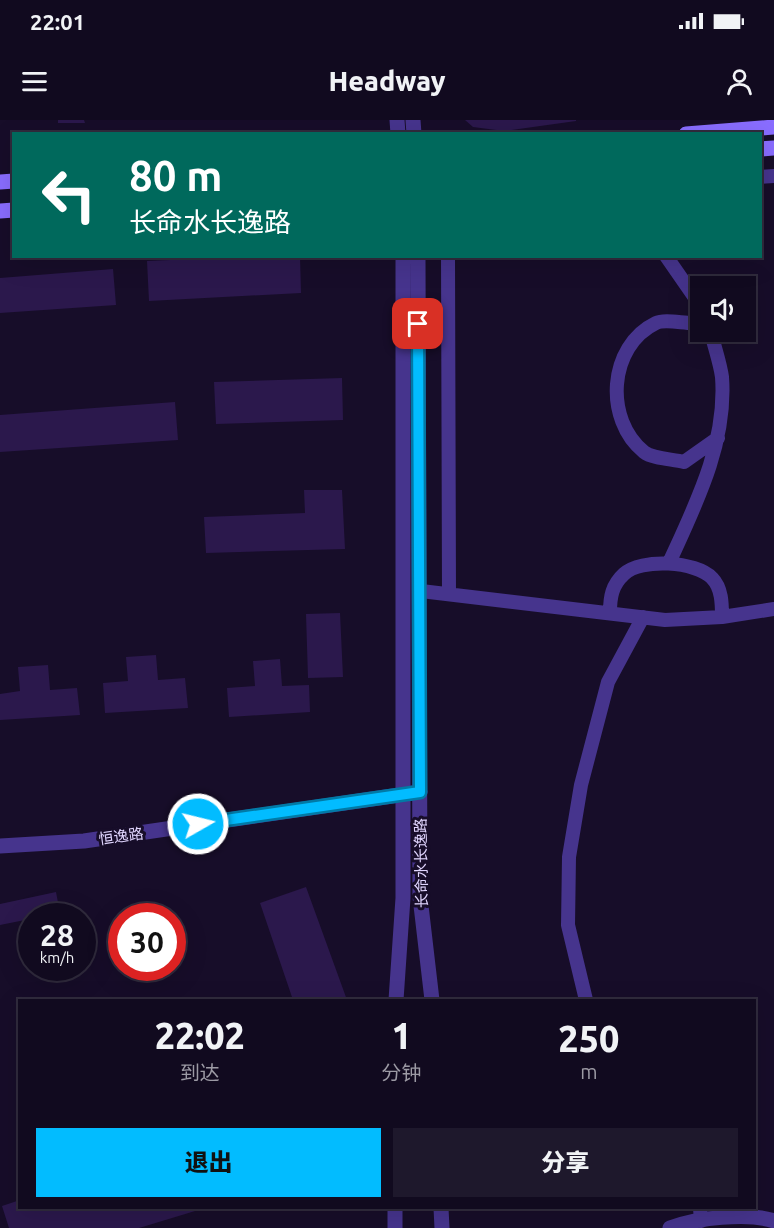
<!DOCTYPE html>
<html lang="zh">
<meta charset="utf-8">
<style>
body{margin:0;font-family:Ubuntu,"Noto Sans SC",sans-serif;background:#1e182c;color:#f1f3f6;height:100vh;display:flex;flex-direction:column;font-size:22px;white-space:nowrap}
*{box-sizing:border-box;margin:0}
p{font-size:20px;color:#9c9aa4}
.icon{flex:none;width:33px;height:33px;fill:none;stroke:currentColor;stroke-width:2;stroke-linecap:round;stroke-linejoin:round}
.map{position:relative;flex:1;overflow:hidden}
.details{position:absolute;left:18px;top:879px;width:738px;height:210px;display:flex;flex-direction:column;background:#110a1f;border-radius:0px;box-shadow:0 6px 24px #0002,0 0 0 2px #302b3d}
.details>*{flex:none}
.hud{position:absolute;left:12px;top:12px;width:750px;height:126px;border-radius:0px;box-shadow:0 6px 24px #0002,0 0 0 2px #302b3d;background:#00695c;color:#fff;overflow:hidden}
.fabs{position:absolute;left:690px;top:156px;display:grid;gap:12px}
.fabs a{display:grid;place-items:center;width:66px;height:66px;border-radius:0px;background:#110a1f;box-shadow:0 6px 24px #0002,0 0 0 2px #302b3d;font-size:30px}
.speed{position:absolute;left:18px;top:783px;display:flex;gap:12px;font-size:30px;font-weight:700;text-align:center}
.speed>*{display:grid;place-content:center;width:78px;height:78px;border-radius:50%;background:#110a1f;box-shadow:0 6px 24px #0002,0 0 0 2px #302b3d;line-height:1}
.speed small{font-size:15px;font-weight:400}
.speed .limit{border:9px solid #d22;background:#fff;color:#111}
.pin{position:absolute;display:grid;place-items:center;width:51px;height:51px;color:#fff;margin:-26px;border-radius:12px;box-shadow:0 3px 9px #0006}
.me{position:absolute;width:66px;margin:-33px;rotate:82deg;stroke-linejoin:round;filter:drop-shadow(0 0 4px #0008)}
.turn{display:flex;align-items:center;gap:21px;height:126px;padding:0 18px;font-size:27px}
.turn .icon{width:78px;height:78px;stroke-width:2.5}
.turn b{display:block;font-size:42px;line-height:51px}
.eta{display:flex;justify-content:space-evenly;align-items:center;height:102px;text-align:center}
.eta b{font-size:36px;font-weight:800;line-height:42px}
.button{display:flex;gap:12px;margin-top:auto;padding:12px 18px}
.button a{flex:1;height:69px;border-radius:0px;background:#02bcff;color:#111;font-size:24px;font-weight:800;line-height:69px;text-align:center}
.button a+a{background:#1e182c;color:#f1f3f6}
.status{display:flex;justify-content:space-between;align-items:center;height:42px;padding:0 30px;background:#110a1f;direction:ltr}
.status svg{height:16px;fill:currentColor}
header{display:flex;justify-content:space-between;align-items:center;height:78px;padding:0 18px;background:#110a1f;font-size:27px;font-weight:800}
.map>svg:first-child{display:block}
</style>
<div class="status"><b>22:01</b><svg viewBox="0 0 49 12"><path d="M0 12V9h3v3zM5 12V6h3v6zM10 12V3h3v9zM15 12V0h3v12zM26 1h20v11H26zM47 4h2v5h-2z"/></svg></div>
<header><svg class="icon" aria-label="menu" viewBox="0 0 24 24"><path d="M4 6h16M4 12h16M4 18h16"/></svg>Headway<svg class="icon" aria-label="person" viewBox="0 0 24 24"><circle cx="12" cy="8" r="4"/><path d="M4 21q1-7 8-7t8 7"/></svg></header>
<div class="map">
<svg width="774" height="1108" viewBox="0 0 774 1108">
<rect width="100%" height="100%" fill="#170d29"/>
<path fill="#2b184c" d="M58,0H84L85,3H58Z
M465,0H576V1L504,11L473,7Z
M260,136H300L301,173L149,181L147,141Z
M113,149L116,185L0,193V158Z
M342,258L343,300L216,304L214,262Z
M175,282L178,320L0,332V295Z
M304,370H342L345,429L206,433L204,397L305,393Z
M340,493L343,557L308,558L306,494Z
M156,535L158,560L185,558L188,588L105,593L103,563L128,561L126,537Z
M280,539L282,566L309,565L310,592L229,597L227,568L255,566L253,541Z
M48,545L50,570L77,568L80,595L0,600V574L20,571L18,547Z
M306,767L347,880H293L260,783Z
M56,772L60,793L0,805V784Z
M20,1080V1088H205L139,1108H9L2,1086Z"/>
<g fill="none" stroke-linecap="round" stroke-linejoin="round">
<path stroke="#46348d" stroke-width="14" d="M760,57L774,56
M448,136L449,474
M666,136L700,185
M700,211L692,203C682,203 664,199 656,203C608,226 604,300 644,332C653,339 673,339 684,342L718,318
M669,443C696,384 727,323 722,257C720,242 714,226 711,212
M421,471L665,500L722,497L774,489
M610,492C610,477 612,465 624,454C641,438 696,441 712,458C722,468 722,484 722,497
M586,880L568,805L569,737L581,665L608,562L643,497
M700,1088L701,1101"/>
<path stroke="#46348d" stroke-width="15" d="M0,726L84,721L420,672
M670,1108C695,1098 748,1092 774,1101"/>
<path stroke="#46348d" stroke-width="15" d="M397,0L398,14
M413,0L414,14
M418,136L420,777L432,880
M396,880L403,778V136
M441,1088L442,1108
M395,1108V1088"/>
<path stroke="#896dff" stroke-width="15" d="M686,14L774,7
M760,29L774,28
M0,62L14,61
M0,91L14,90"/>
</g>
<g fill="none" stroke-linecap="round" stroke-linejoin="round">
<defs>
<path id="route" d="M198,704L420,672L418,204"/>
</defs>
<use href="#route" stroke="#017aa6" stroke-width="15"/>
<use href="#route" stroke="#02bcff" stroke-width="10"/>
</g>
<g text-anchor="middle" dominant-baseline="central" stroke-width="6" stroke-linejoin="round" paint-order="stroke">
<g font-size="15" fill="#e1d6ff" stroke="#170d29">
<text transform="translate(121 716) rotate(-8)">恒逸路</text>
<text transform="translate(421 743) rotate(-91)">长命水长逸路</text>
</g>
</g>
</svg>
<div class="fabs">
<a><svg class="icon" aria-label="sound" viewBox="0 0 24 24"><path d="M4 9h4l5-4v14l-5-4H4zM17 9q2 3 0 6"/></svg></a>
</div>
<div class="speed"><div>28<small>km/h</small></div><div class="limit">30</div></div>
<div class="pin" style="left:418px;top:204px;background:#d93025"><svg class="icon" aria-label="arrive" viewBox="0 0 24 24"><path d="M6 21V4h12l-3 4 3 4H6"/></svg></div>
<svg class="me" style="left:198px;top:704px" viewBox="-20 -20 40 40"><circle r="17" fill="#02bcff" stroke="#fff" stroke-width="3"/><path d="M0-11L8 9 0 5-8 9z" fill="#fff"/></svg>
<div class="hud">
<div class="turn"><svg class="icon" aria-label="left" viewBox="0 0 24 24"><path d="M17 20v-9H6M10 6l-5 5 5 5"/></svg><div><b>80 m</b>长命水长逸路</div></div>
</div>
<section class="details">
<div class="eta">
<div><b>22:02</b><p>到达</p></div>
<div><b>1</b><p>分钟</p></div>
<div><b>250</b><p>m</p></div>
</div>
<div class="button"><a>退出</a><a>分享</a></div>
</section>
</div>
